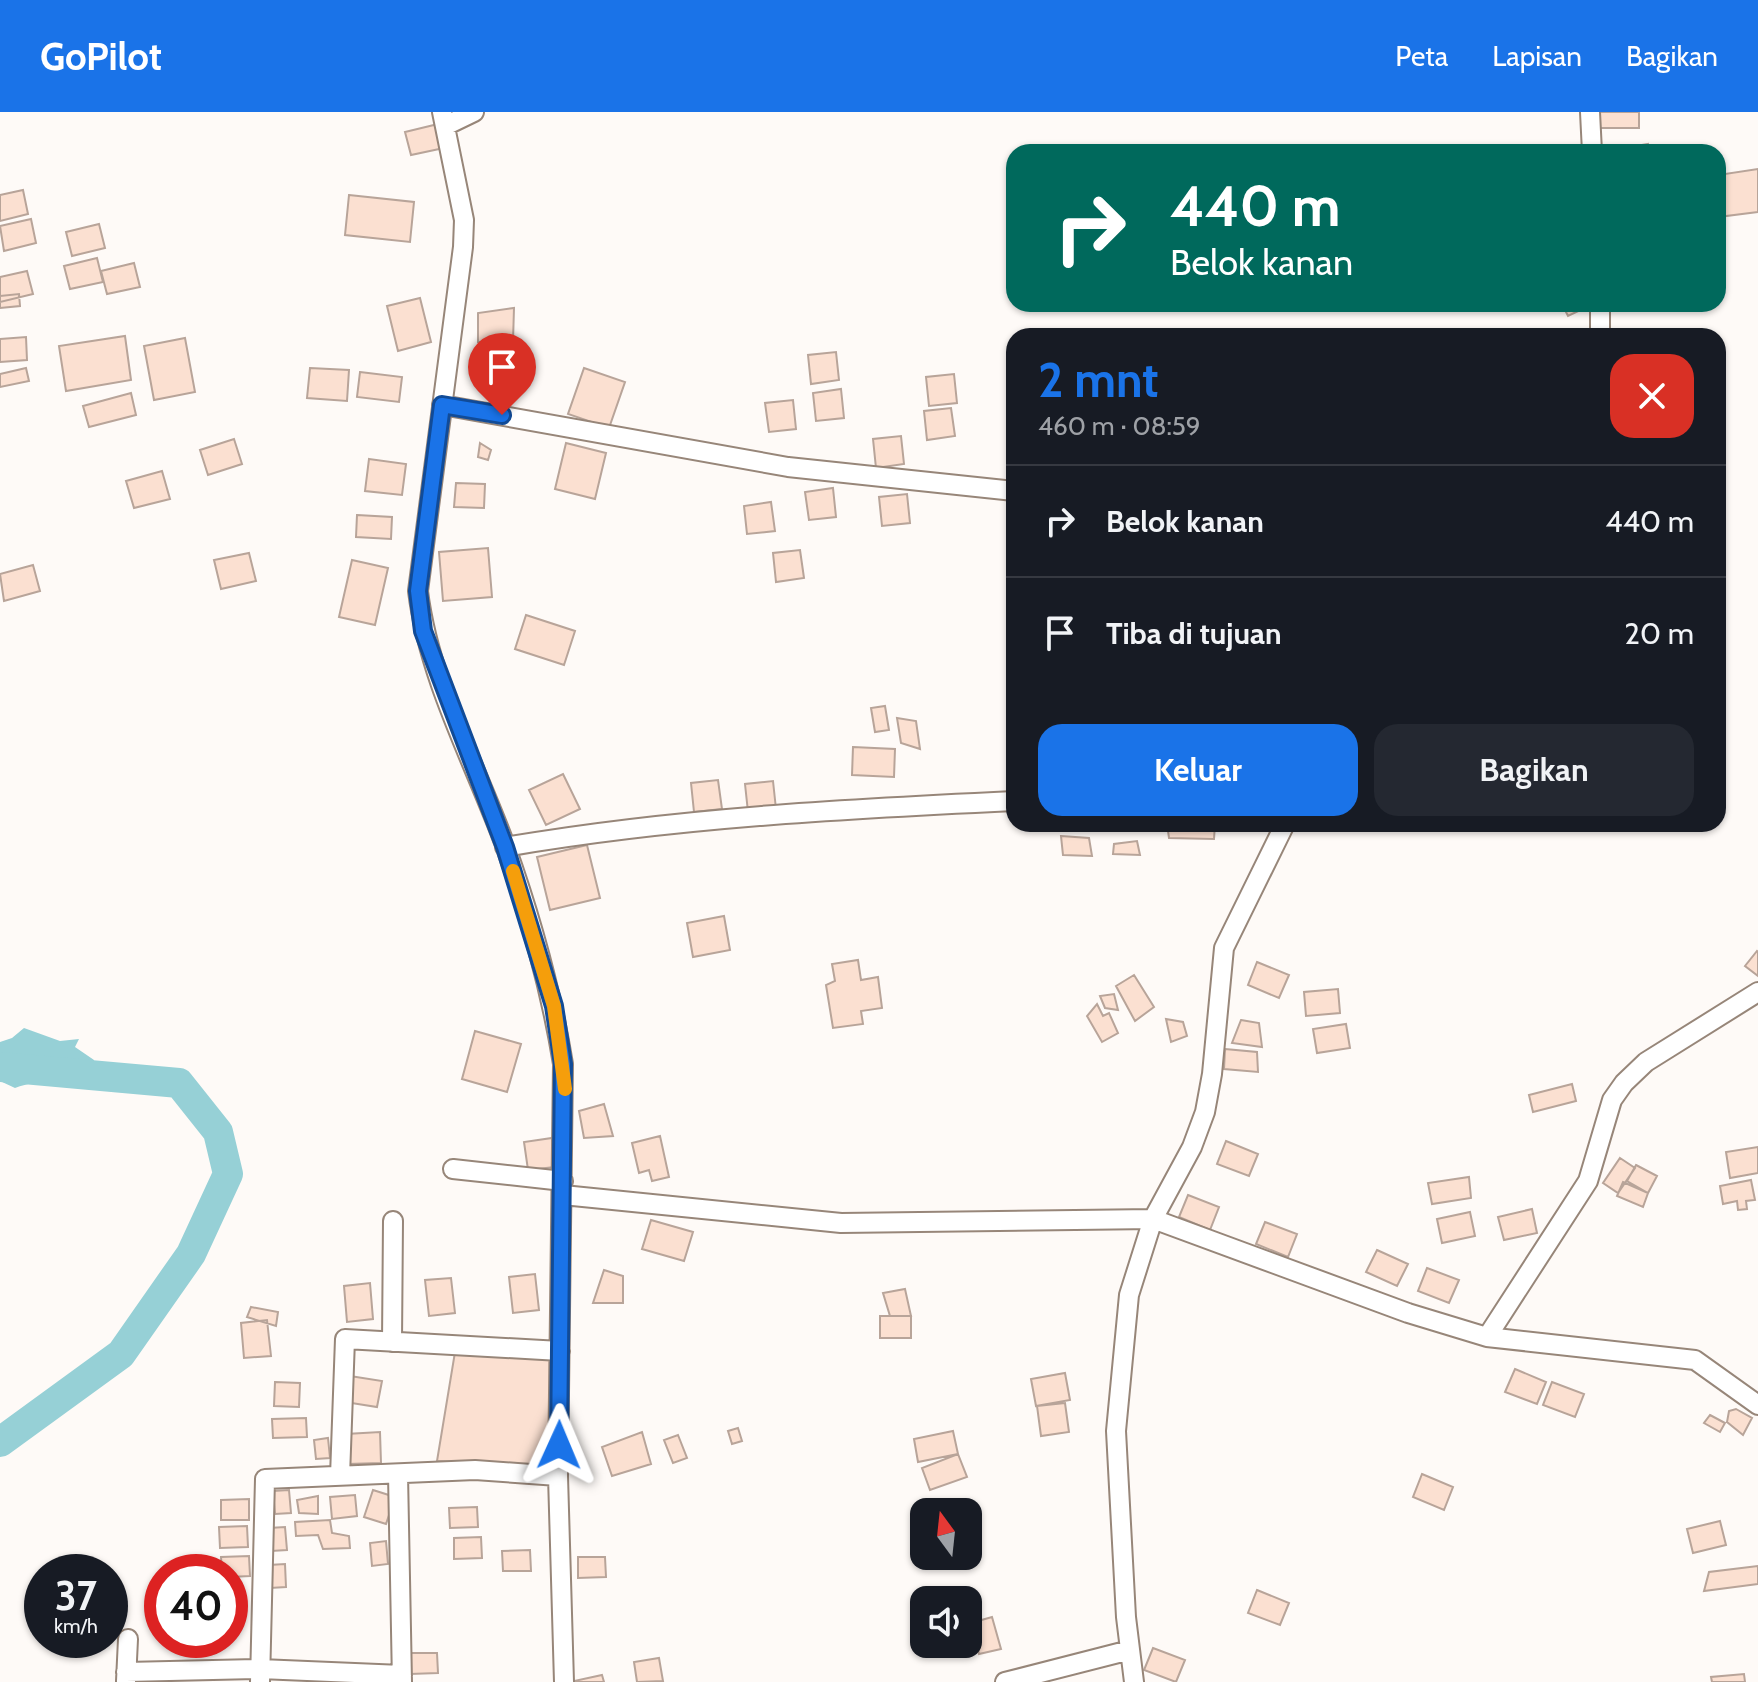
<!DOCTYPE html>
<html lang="id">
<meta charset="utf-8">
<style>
body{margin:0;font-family:Cabin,sans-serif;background:#242831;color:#f1f3f6;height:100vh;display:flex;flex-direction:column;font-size:30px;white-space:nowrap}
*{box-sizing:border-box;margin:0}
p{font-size:26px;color:#9ea1a6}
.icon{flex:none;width:44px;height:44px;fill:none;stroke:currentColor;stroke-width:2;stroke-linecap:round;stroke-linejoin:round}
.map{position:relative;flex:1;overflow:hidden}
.sheet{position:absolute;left:1006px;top:216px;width:720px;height:504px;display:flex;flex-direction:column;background:#171b24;border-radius:24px;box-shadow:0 2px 6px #0004}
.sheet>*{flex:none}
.banner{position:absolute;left:1006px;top:32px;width:720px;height:168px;border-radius:24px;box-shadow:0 2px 6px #0004;background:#00695c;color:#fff;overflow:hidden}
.needle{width:52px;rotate:345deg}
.controls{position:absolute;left:910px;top:1386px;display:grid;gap:16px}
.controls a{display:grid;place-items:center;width:72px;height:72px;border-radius:16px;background:#171b24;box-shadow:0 2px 6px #0004;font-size:40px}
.speed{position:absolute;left:24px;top:1442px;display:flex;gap:16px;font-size:40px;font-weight:700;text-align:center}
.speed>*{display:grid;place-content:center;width:104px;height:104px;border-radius:50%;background:#171b24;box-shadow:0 2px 6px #0004;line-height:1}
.speed small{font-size:20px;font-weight:400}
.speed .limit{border:12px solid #d22;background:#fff;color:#111}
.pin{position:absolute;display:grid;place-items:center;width:68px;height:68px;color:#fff;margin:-82px -34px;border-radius:50% 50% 50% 0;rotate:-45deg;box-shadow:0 0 8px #0007}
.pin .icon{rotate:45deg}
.me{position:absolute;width:88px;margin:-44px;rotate:1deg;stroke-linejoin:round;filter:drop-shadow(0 0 6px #0008)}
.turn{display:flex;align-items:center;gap:28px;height:168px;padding:0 32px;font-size:36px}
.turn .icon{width:104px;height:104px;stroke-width:2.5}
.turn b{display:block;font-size:56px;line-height:68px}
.round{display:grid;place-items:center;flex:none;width:84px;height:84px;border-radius:24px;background:#242831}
.headline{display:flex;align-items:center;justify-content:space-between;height:136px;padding:0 32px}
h1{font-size:48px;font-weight:800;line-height:60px;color:#1a73e8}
.button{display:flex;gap:16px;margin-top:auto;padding:16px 32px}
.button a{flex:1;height:92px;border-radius:24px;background:#1a73e8;color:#fff;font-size:32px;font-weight:800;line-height:92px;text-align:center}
.button a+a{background:#242831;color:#f1f3f6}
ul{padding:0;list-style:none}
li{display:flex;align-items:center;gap:24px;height:112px;padding:0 32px;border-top:2px solid #363941}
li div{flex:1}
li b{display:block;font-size:30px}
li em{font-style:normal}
header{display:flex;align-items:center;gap:48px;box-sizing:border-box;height:112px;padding:0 40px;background:#1a73e8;color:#fff}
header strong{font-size:38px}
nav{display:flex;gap:44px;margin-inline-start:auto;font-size:28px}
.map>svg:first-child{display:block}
</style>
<header>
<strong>GoPilot</strong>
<nav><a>Peta</a><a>Lapisan</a><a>Bagikan</a></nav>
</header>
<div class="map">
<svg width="1758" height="1570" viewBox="0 0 1758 1570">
<rect width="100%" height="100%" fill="#fefaf7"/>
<path fill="#96d0d6" d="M24,916L60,929L79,927L75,935L94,948L95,957L106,972L90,966L97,977C67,968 44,965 15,976L0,969V930L12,926Z"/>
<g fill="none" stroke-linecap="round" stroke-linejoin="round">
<path stroke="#96d0d6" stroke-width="30" d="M0,955L179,971L218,1020L228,1062L191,1142L121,1242L0,1330"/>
</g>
<path fill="#fbe0d1" stroke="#b8a499" stroke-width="2" d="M1600,0H1639V16H1600Z
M438,12L444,36L411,43L405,20Z
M1648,32L1649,40H1612V38Z
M1758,57V100L1718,105V63Z
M23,78L28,102L0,109V83Z
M349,83L414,90L410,130L345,123Z
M31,107L36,131L4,139L0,114Z
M99,112L105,136L72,144L66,120Z
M97,146L103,170L70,177L64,154Z
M134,151L140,175L107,182L101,159Z
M27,159L33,182L0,190V165Z
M19,182L20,194L0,196V184Z
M420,186L431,230L398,239L387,194Z
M1562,192H1593L1568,204Z
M514,196L513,229L478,230V201Z
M125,224L131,268L66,279L59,234Z
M26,225L27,248L0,250V227Z
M185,226L195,280L154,288L144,234Z
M836,240L839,268L811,272L808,243Z
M26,256L29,269L0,275V262Z
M310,256L349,258L347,289L307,286Z
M584,256L625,270L609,316L568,302Z
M360,260L402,265L399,290L357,285Z
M954,262L957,291L929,294L926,265Z
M841,277L844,306L816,309L813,281Z
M131,281L136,303L89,315L83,294Z
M793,288L796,317L769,320L765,291Z
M951,296L955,324L927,328L924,299Z
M901,324L904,352L876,356L873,327Z
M234,327L242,352L208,363L200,338Z
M480,331L491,338L488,348L478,345Z
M566,331L606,341L595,387L555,377Z
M369,347L406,352L402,383L365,379Z
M162,359L170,387L134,396L126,369Z
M456,371L485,372L484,396L454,395Z
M833,376L836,405L809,408L805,380Z
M907,382L910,411L882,414L879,385Z
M771,390L775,419L747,422L744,394Z
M357,403L392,405L391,427L356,425Z
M488,436L492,485L443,489L439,440Z
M800,438L804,466L776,470L773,441Z
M249,441L256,469L221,477L214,448Z
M352,448L388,456L375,513L339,505Z
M33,453L40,479L4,489L0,462Z
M526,503L575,519L564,553L515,537Z
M885,594L889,618L875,620L871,596Z
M897,606L916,609L920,637L901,631Z
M853,635L895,637L894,665L852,663Z
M563,662L580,697L546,713L529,678Z
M718,668L722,697L694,700L691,671Z
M773,669L776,697L748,700L745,672Z
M1167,712H1215L1214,727L1169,726Z
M1061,724L1089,726L1092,744L1063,743Z
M1137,729L1140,743L1113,742L1114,732Z
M587,733L600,786L550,798L537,745Z
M724,804L730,838L693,845L687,811Z
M1757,839L1758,840V864L1745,854Z
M858,848L861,868L878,865L882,896L861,899L863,912L833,916L826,873L835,869L832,852Z
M1257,850L1289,863L1279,886L1248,873Z
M1134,863L1154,895L1135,909L1116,874Z
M1338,877L1340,901L1306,904L1304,880Z
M1114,882L1118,898L1105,896L1100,884Z
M1097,892L1103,904L1109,901L1118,921L1102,930L1087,904Z
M1166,907L1183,910L1187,924L1171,930Z
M1241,908L1259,911L1262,935L1232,931Z
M1346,912L1350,936L1317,941L1313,917Z
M475,919L521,932L507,980L462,967Z
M1225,937L1257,940L1258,960L1224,957Z
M1572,972L1576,989L1533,1000L1529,983Z
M604,992L613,1024L584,1026L579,999Z
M660,1024L669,1065L652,1069L649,1058L639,1061L632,1031Z
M552,1026L555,1055L528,1058L524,1030Z
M1226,1029L1258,1042L1249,1064L1217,1052Z
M1758,1035V1061L1730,1066L1726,1040Z
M1620,1046L1635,1056L1618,1081L1603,1071Z
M1636,1053L1657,1064L1648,1081L1627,1069Z
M1469,1065L1471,1086L1432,1092L1428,1071Z
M1751,1068L1755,1088L1746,1089L1747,1097L1738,1098L1737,1089L1723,1092L1720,1074Z
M1623,1070L1648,1081L1643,1095L1617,1084Z
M1188,1083L1219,1095L1210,1118L1179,1105Z
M1532,1097L1537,1121L1504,1128L1498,1105Z
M1470,1100L1475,1124L1442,1131L1437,1107Z
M651,1108L693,1120L684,1149L642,1137Z
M1265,1110L1297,1122L1288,1145L1256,1132Z
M1377,1138L1408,1152L1397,1174L1366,1160Z
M1427,1156L1459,1168L1449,1191L1418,1179Z
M604,1158L623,1164V1191H593Z
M535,1162L539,1198L513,1201L509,1165Z
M451,1166L455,1201L429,1204L425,1168Z
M370,1171L373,1207L347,1210L344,1174Z
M905,1177L911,1204H890L883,1181Z
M251,1195L278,1200L276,1214L247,1205Z
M880,1204H911V1226H880Z
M267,1208L271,1244L244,1246L241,1211Z
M455,1240L551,1246L549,1355L437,1349Z
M1515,1257L1546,1270L1537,1292L1505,1280Z
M1065,1261L1070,1288L1036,1294L1031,1267Z
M350,1264L382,1269L377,1295L345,1290Z
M275,1270L300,1271L299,1295L274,1294Z
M1552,1270L1584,1282L1575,1305L1543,1293Z
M1065,1291L1069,1320L1041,1324L1037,1294Z
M1736,1297L1752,1306L1743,1323L1727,1310L1729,1299Z
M1710,1303L1725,1311L1720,1320L1704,1311Z
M306,1306L307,1325L273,1326L272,1307Z
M738,1316L742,1329L732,1332L728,1319Z
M953,1319L958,1342L918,1350L914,1327Z
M380,1320L381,1351L347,1352L346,1322Z
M642,1320L651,1352L612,1364L602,1335Z
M678,1323L687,1346L673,1351L664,1328Z
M328,1326L330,1346L316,1347L314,1328Z
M958,1342L967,1365L930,1378L922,1356Z
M1422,1362L1453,1375L1444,1398L1413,1385Z
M289,1378L291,1401L275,1402L273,1379Z
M373,1378L395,1385L386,1412L364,1405Z
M355,1383L357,1404L332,1407L330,1385Z
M318,1384V1402L299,1401L297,1388Z
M249,1387V1408H221V1388Z
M477,1395L478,1415L450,1416L449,1396Z
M330,1408L332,1421L349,1424L350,1436L323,1437L318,1423L296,1424L295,1410Z
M1720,1409L1726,1433L1693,1441L1687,1417Z
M247,1414L248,1435L220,1436L219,1415Z
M285,1415L287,1438L271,1439L269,1416Z
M481,1425L482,1446L454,1447V1426Z
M386,1429L388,1452L372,1454L370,1431Z
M530,1438L531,1459H503L502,1439Z
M249,1444L250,1464L230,1465V1460H222L221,1445Z
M578,1445H605L606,1465L578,1466Z
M285,1452L286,1475L270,1476L269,1453Z
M1758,1454V1472L1704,1479L1709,1460Z
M1257,1478L1289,1491L1280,1513L1248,1501Z
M992,1505L1001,1537L979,1542L971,1511Z
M188,1528H216V1541L189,1542Z
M1153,1536L1185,1548L1176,1570L1144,1558Z
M410,1541H437L438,1561L410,1562Z
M659,1546L663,1569L637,1570L634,1550Z
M1744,1562L1745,1570H1712L1711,1565Z
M602,1563L604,1570H575L574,1569Z"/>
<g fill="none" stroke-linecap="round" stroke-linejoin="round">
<defs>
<path id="minor" d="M442,0L464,108L463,135L418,479C429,568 474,649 505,733C530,803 551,878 563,952L558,1364L564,1570
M1590,0L1592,40
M445,14L474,0
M1600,224V192
M442,293L788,355L1014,379
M505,735C673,706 845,697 1014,689
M453,1057L563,1069
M563,1083L841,1111L1153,1107L1408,1201L1487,1225L1695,1248L1758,1293
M1487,1225L1588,1069L1612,988L1624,971L1646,950L1758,880
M392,1230L393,1109
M398,1362L402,1570
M340,1364L345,1227L560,1239
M126,1560L260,1557L402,1563
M126,1569L128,1527
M260,1570L265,1367L475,1358L558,1364
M1005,1570L1130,1538
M1134,1570L1126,1505L1116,1319L1129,1183L1153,1107L1192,1035L1205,1000L1212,962L1224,836L1285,712"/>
</defs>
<use href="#minor" stroke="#978679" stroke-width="22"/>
<use href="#minor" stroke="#fff" stroke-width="18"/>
</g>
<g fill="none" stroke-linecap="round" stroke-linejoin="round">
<defs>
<path id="route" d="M502,303L442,293L418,479L423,519L505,735L554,894L563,952L559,1333"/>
</defs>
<use href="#route" stroke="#114b97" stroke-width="20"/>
<use href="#route" stroke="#1a73e8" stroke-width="14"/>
<path stroke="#f59e0b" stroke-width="14" d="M513,759L554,894L565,977"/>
</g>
</svg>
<div class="controls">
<a><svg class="needle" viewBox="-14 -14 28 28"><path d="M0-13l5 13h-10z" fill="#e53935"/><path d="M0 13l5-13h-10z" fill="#9ea1a6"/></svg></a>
<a><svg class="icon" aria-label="sound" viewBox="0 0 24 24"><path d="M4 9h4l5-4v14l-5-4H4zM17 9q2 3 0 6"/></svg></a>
</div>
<div class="speed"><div>37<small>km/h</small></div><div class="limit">40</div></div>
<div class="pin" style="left:502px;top:303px;background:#d93025"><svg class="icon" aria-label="arrive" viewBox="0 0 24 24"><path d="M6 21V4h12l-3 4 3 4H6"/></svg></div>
<svg class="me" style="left:559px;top:1333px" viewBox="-20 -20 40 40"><path d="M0-17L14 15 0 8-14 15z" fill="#1a73e8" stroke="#fff" stroke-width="4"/></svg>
<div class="banner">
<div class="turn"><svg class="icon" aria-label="right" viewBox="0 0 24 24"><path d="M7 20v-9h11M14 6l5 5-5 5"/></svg><div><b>440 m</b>Belok kanan</div></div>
</div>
<section class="sheet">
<div class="headline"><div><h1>2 mnt</h1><p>460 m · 08:59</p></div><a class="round" style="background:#d93025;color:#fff"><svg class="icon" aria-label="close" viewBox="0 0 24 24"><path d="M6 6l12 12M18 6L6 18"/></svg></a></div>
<ul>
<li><svg class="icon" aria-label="right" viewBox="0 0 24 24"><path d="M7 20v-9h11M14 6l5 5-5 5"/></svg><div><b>Belok kanan</b></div><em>440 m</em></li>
<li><svg class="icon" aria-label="arrive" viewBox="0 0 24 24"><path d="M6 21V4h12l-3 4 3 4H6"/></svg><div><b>Tiba di tujuan</b></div><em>20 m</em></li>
</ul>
<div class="button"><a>Keluar</a><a>Bagikan</a></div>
</section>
</div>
